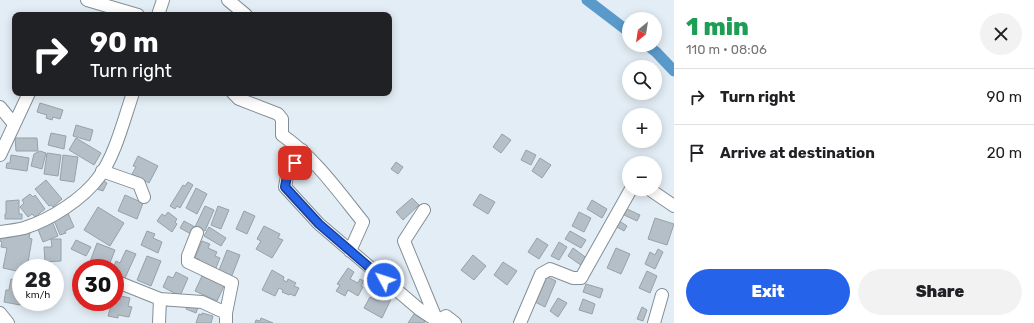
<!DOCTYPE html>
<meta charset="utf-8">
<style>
body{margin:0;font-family:Rubik,sans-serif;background:#f2f2f2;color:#202124;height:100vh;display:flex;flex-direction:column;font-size:15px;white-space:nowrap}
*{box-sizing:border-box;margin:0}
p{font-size:13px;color:#757577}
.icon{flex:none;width:22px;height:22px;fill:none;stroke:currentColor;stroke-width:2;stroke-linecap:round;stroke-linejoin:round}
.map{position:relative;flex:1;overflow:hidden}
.panel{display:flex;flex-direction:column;background:#fff;width:360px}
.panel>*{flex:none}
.banner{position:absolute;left:12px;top:12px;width:380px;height:84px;border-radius:8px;box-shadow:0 2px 10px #0003;background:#202124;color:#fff;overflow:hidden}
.needle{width:26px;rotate:210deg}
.buttons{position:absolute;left:622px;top:12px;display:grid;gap:8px}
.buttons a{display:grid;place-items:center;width:40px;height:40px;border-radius:50%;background:#fff;box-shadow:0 2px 10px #0003;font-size:20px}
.speed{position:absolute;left:12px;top:259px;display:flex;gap:8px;font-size:20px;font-weight:700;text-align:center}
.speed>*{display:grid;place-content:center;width:52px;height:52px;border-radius:50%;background:#fff;box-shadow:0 2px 10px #0003;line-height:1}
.speed small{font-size:10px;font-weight:400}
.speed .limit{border:6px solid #d22;background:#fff;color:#111}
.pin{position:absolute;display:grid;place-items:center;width:34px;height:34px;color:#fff;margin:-17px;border-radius:8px;box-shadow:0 2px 6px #0006}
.me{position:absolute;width:44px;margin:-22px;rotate:310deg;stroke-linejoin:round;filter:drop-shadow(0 0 3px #0008)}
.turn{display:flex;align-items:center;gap:14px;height:84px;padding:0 12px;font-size:18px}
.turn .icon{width:52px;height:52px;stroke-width:2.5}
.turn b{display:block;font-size:28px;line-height:34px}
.round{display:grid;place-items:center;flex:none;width:42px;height:42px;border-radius:21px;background:#f2f2f2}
.headline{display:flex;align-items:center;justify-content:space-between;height:68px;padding:0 12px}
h1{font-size:24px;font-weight:800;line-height:30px;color:#1e9e55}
.cta{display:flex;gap:8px;margin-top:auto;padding:8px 12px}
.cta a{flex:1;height:46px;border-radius:24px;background:#2563eb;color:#fff;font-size:16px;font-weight:800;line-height:46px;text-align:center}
.cta a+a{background:#f2f2f2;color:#202124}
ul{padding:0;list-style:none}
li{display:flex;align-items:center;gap:12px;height:56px;padding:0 12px;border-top:1px solid #e0e0e0}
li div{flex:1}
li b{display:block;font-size:15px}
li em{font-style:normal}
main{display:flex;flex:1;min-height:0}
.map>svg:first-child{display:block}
</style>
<main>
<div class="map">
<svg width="674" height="323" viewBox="0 0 674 323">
<rect width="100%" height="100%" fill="#e3edf5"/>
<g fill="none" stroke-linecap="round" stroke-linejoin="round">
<path stroke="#5a9aca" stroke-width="11" d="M587,0L629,32
M647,45L656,52L674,71"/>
</g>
<path fill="#b5bfc7" stroke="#97a1a8" d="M40,103L63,110L60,119L53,117L52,120L46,118L47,115L37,112Z
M76,125L93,130L90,141L73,136Z
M51,133L66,136L64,149L48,145Z
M502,134L511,140L501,153L493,147Z
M15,138H37L38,151H16Z
M76,138L101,153L94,165L69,150Z
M526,150L536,155L531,165L521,160Z
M40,151L46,153L42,169L31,166L34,154Z
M47,153L61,155L58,176L44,174Z
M11,155L29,158L27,171L6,168L7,163H10Z
M63,155L78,157L74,182L60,180Z
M138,156L158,166L149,183L132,174L136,167L133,166Z
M540,158L551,165L542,178L532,171Z
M396,162L403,167L398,174L391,169Z
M46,180L62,199L53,207L51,205L49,206L35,189Z
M102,180L107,183L103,191L97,189Z
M188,182L193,185L180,208L177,206L175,209L170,206L183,185L185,186Z
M196,188L207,194L197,214L186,208Z
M30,194L33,197L35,195L45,209L35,217L32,214L28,217L20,207L24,203L22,200Z
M480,194L495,202L488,214L473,205Z
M125,195L143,203L137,219L118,211Z
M412,198L419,205L403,220L396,212Z
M19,200V214H22V219H5V214H6V201Z
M592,200L607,209L602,218L587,209Z
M205,206L214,210L205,231L195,227Z
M218,206L229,210L221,229L211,225Z
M98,207L124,223L110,246L84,230Z
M625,208L640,215L637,221L622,214Z
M67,211L74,227L65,231L66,233L60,235L53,218Z
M244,211L255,216L247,234L236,229Z
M168,212L177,219L175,222L177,224L172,232L157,221L162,214L165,216Z
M579,212L591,218L584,232L572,226Z
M655,218L674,224L667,245L648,239Z
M618,220L627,226L624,231L615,226Z
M52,221L58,236L43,242L37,227Z
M184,221L195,227L191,234L180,228Z
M264,226L280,234L278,238L283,240L272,258L256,249L261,241L257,239Z
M209,227L226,238L221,246L204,236Z
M147,231L155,234L153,238L162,242L158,253L141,245Z
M570,231L586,240L581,248L565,239Z
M19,232L30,233L29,238L32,239L27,268H21V272L3,268L7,248L1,247L2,242L0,241V234L4,233L18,236Z
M537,238L548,245L539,259L528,252Z
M51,239H61V261L45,262L44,247H52Z
M76,240L91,247L86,256L71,249Z
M202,241L210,244L208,248L217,252L215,256L220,258L215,270L198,263L199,259L195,258Z
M559,242L567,247L559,260L551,256Z
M97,243L115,250L108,268H92L88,267Z
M573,248L588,259L582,266L568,256Z
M616,248L630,254L621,274L607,268Z
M658,249L663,252L655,269L645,264L650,252L655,255Z
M126,250L136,254L125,278L115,273V268H113L116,261L120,263Z
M227,250L240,255L231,278L218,273Z
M473,255L486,266L474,280L461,270Z
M147,256L161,261L151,286L137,280Z
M503,262L517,271L507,285L494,275Z
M348,268L354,272L350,279L358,283L360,279L364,281L361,286L363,287L358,296L348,290L345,296L336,291L340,285L337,284Z
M272,270L284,277L283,280L287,282L288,279L296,283L294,286L299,288L295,296L290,294L289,295L282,292L283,290L279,288L275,296L262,290Z
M647,271L657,276L650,293L639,288Z
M176,272L188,278L180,296L163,287L168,276L173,278Z
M544,275L556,281L545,307L533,301Z
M202,276L224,286L217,301L195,291Z
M11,279L21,281L20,305L4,302L6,290H9Z
M586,284L603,289L600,298L583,292Z
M381,294L391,299L382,318L364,308L370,297L378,301Z
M121,296L130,298L128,306L132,307L129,317L118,315V318L108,316L112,302H115V298L120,300Z
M558,298L567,303L558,317L550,311Z
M583,299L595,304L592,314L579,310Z
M94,302H110L108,308L94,303Z
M188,303L198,307L196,313L186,309Z
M642,307L647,310L643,321L637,319Z
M202,313L213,316L211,323H196L199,314L202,315Z
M414,314L425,321L424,323H408Z
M261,318L273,323H255L256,320L260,321Z"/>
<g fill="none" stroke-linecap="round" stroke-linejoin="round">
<defs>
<path id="minor" d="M87,0L138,15
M228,0L246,15
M158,15L163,0
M233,93L239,99L278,114L282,119V135C315,158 338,191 363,222L350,251
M0,107L14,124
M302,150L287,176L285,187L319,224L419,309L437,321
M0,155L29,93
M102,171L139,184L144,197
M649,189L674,206
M424,210L404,241L437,321
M0,232C8,231 16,230 24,228C50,220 83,199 99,177C115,156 124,119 133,93
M197,233L188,256V262L232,283L226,313V323
M115,281L160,299L159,323
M160,299L202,302L226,313
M0,313L8,323
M436,323L437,321L446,316L455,323
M520,323L541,274L550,269L573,278H581L631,189
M654,323L662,295"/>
</defs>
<use href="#minor" stroke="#848e95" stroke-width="14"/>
<use href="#minor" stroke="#fff" stroke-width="12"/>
</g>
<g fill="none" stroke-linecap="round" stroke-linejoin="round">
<defs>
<path id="route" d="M295,163L287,176L285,187L319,224L384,280"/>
</defs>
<use href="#route" stroke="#184099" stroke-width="10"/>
<use href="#route" stroke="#2563eb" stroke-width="7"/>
</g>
</svg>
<div class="buttons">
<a><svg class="needle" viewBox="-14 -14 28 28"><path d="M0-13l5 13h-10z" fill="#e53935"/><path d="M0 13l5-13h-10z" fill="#757577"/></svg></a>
<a><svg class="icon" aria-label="search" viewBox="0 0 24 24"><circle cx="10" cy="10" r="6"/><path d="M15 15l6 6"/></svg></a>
<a>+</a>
<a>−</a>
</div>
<div class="speed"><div>28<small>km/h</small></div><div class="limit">30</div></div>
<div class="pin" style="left:295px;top:163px;background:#d93025"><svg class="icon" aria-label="arrive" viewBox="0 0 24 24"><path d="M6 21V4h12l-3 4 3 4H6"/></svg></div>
<svg class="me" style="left:384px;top:280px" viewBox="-20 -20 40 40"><circle r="17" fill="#2563eb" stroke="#fff" stroke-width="3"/><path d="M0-11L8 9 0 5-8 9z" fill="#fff"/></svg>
<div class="banner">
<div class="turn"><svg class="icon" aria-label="right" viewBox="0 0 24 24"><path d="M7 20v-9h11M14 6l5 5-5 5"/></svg><div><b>90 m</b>Turn right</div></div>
</div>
</div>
<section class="panel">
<div class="headline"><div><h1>1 min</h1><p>110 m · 08:06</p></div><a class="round"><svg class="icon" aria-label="close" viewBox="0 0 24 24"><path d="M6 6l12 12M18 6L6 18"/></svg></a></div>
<ul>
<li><svg class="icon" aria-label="right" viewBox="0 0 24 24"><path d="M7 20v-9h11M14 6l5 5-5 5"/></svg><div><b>Turn right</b></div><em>90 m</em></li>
<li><svg class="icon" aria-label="arrive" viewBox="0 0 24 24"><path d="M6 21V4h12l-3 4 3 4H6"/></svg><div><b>Arrive at destination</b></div><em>20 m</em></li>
</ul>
<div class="cta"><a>Exit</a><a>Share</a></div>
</section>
</main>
